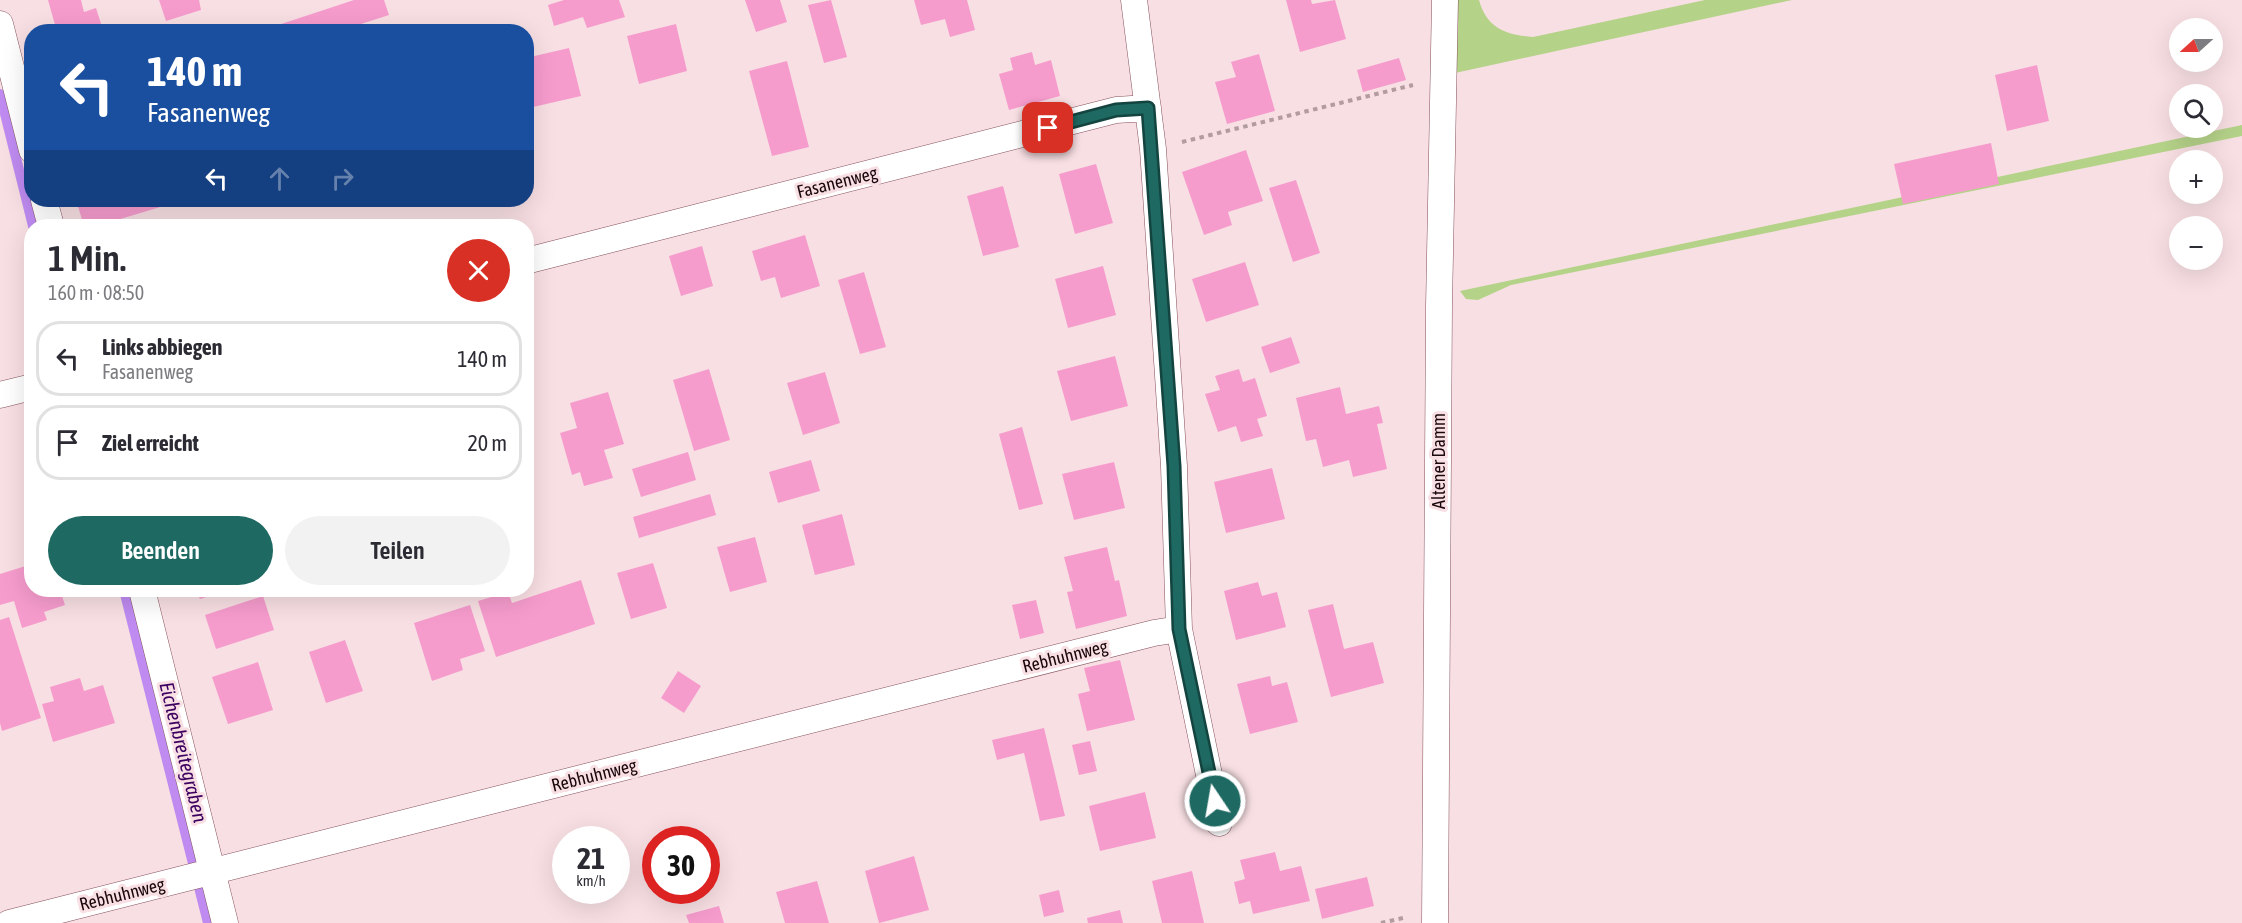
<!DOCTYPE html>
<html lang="de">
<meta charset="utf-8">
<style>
body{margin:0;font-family:"Asap Condensed",sans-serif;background:#f2f2f3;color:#2b2b33;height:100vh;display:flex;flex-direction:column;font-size:22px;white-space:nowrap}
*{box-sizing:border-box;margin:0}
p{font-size:20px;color:#7c7c81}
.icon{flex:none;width:33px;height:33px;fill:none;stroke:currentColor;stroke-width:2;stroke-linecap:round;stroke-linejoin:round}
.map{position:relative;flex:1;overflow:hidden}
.details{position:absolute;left:24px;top:219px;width:510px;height:378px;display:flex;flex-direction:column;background:#fff;border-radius:24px;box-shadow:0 6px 24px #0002}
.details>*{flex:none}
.guide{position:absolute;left:24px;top:24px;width:510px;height:183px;border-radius:24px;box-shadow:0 6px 24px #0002;background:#1a4fa0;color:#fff;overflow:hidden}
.needle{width:39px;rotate:249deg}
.buttons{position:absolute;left:2169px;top:18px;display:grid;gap:12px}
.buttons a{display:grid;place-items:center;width:54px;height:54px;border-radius:50%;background:#fff;box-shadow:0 6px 24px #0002;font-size:30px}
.speed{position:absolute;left:552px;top:826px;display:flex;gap:12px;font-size:30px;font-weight:700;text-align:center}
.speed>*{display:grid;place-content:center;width:78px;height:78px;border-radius:50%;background:#fff;box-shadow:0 6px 24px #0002;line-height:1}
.speed small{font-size:15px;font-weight:400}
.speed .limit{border:9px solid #d22;background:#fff;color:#111}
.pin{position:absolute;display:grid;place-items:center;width:51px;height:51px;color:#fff;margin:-26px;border-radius:12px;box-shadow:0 3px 9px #0006}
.me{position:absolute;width:66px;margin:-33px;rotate:348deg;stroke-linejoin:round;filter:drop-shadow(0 0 4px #0008)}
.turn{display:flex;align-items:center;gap:21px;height:126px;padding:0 24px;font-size:27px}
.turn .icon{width:78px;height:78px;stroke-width:2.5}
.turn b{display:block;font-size:42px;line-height:51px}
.lanes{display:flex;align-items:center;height:57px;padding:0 24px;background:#0003;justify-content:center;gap:30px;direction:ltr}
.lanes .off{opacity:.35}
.round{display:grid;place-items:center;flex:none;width:63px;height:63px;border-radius:32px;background:#f2f2f3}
.head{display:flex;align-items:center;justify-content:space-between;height:102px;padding:0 24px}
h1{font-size:36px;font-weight:600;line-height:45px}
.button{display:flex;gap:12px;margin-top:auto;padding:12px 24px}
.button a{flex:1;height:69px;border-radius:36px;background:#1e6962;color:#fff;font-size:24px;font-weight:600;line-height:69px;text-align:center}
.button a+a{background:#f2f2f3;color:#2b2b33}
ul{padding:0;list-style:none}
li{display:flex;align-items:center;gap:18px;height:75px;margin:0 12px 9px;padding:0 12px;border:3px solid #e1e1e2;border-radius:24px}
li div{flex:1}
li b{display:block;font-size:22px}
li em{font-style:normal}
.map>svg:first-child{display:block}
</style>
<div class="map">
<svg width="2242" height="923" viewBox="0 0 2242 923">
<rect width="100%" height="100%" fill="#f8dfe3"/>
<path fill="#b5d289" d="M1454,0H1479C1487,29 1507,35 1533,37L1705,0H1792L1455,73Z
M2242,125V136L1511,285L1478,300L1466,299L1460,291Z"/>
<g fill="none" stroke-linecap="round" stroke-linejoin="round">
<path stroke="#bf8bf1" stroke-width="10" d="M0,94L33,226
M124,590L208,923"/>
</g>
<path fill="#f69ccd" d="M48,0H81L84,12L96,8L103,30L57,32Z
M159,0H199L201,10L166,21Z
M384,0L389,15L358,25L360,32H257L354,0Z
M564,0H619L625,17L587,28L583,17L554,26L548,5Z
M745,0H780L787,22L756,32Z
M831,0L847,57L824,63L808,5Z
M914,0H967L975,30L950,37L945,19L921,25Z
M1286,0H1311L1312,4L1335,0L1346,39L1300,52Z
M676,24L687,71L639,84L627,36Z
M569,48L581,96L533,107L526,79V58Z
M1032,52L1035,65L1051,60L1060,96L1009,110L999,74L1013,70L1010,58Z
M1259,54L1275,111L1227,124L1215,82L1236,77L1231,62Z
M1399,58L1406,80L1363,92L1357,70Z
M787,61L809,147L772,156L749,71Z
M2037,65L2049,121L2007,131L1995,75Z
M1991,143L1999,184L1903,204L1894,164Z
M1246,150L1263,201L1228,212L1232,225L1204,235L1182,172Z
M1096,164L1113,223L1075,234L1059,174Z
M1296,180L1320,253L1293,262L1269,188Z
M1003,186L1019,247L983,256L967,196Z
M76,200H165L167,205L97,226H84Z
M805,235L820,286L781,298L775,277L761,281L752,251Z
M702,246L713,286L681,296L669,256Z
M1245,262L1259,305L1206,322L1192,279Z
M1103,266L1116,315L1068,328L1055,279Z
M864,272L886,347L860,354L838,280Z
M1291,337L1300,363L1270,373L1261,347Z
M1115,356L1128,406L1071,421L1057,371Z
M709,369L730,440L694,451L673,380Z
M1239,369L1243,382L1255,378L1267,416L1257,419L1263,436L1241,442L1236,426L1218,432L1205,394L1220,390L1215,376Z
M825,372L840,423L803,435L787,383Z
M1340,387L1346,414L1379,406L1383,423L1377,424L1387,469L1353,477L1349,460L1323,467L1316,439L1306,441L1296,398Z
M608,392L624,444L604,450L613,478L584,486L580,472L572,475L560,433L577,428L570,403Z
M1022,427L1043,504L1019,510L999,434Z
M688,452L696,480L641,497L632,469Z
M811,460L820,491L778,503L769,472Z
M1114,462L1125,508L1074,520L1062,474Z
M1272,468L1285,519L1226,533L1214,482Z
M710,494L716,515L639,538L633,517Z
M842,514L855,565L815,575L802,525Z
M755,537L767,582L730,592L717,547Z
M1107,547L1115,581L1119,580L1127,616L1076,629L1067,592L1073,591L1064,557Z
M653,563L667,608L631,619L617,573Z
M32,564V590H60L65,605L44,612L47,620L22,628L14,601L0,605V574Z
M581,580L595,624L496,657L478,601L508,592L512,603Z
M1258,582L1262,596L1277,592L1286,627L1236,640L1224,591Z
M196,590H228L200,599Z
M263,596L274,630L216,649L205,615Z
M1036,600L1044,633L1020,639L1012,605Z
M1333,604L1344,649L1373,642L1384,683L1331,697L1308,610Z
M470,605L485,651L460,659L463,670L432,681L414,623Z
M9,617L41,718L2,731L0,723V620Z
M345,640L363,691L326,703L309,652Z
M1120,660L1135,720L1087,731L1078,694L1090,691L1084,668Z
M258,662L273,710L228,724L212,677Z
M678,671L701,686L684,713L661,698Z
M1270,676L1272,686L1287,682L1298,722L1250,734L1237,684Z
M80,678L84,691L103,685L115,723L53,742L42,704L54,701L50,687Z
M1044,728L1065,816L1040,821L1024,753L997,760L992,740Z
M1090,741L1097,771L1079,775L1072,745Z
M1145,792L1156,838L1100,851L1089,806Z
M1275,852L1280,871L1301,866L1310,901L1253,914L1250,901L1239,904L1234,882L1245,879L1240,860Z
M914,856L929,910L879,923L865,871Z
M1192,871L1204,923H1162L1152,881Z
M1367,877L1374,906L1322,919L1315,889Z
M817,881L829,923H785L776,892Z
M1059,890L1064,912L1044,917L1039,895Z
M719,906L724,923H689L686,915Z
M1120,910L1123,923H1088L1087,918Z"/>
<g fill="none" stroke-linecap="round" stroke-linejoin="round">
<defs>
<path id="street" d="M1134,0L1153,149L1174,466L1179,629L1219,823
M0,24L32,150
M44,200L51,226
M526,261L1116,110L1148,108
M0,395L32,387
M142,590L225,923
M9,923L1154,633L1179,629
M1435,923L1439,306L1445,0"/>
</defs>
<use href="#street" stroke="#85515c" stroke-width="27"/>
<path stroke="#b39ca0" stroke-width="4" stroke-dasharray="4.5 4.5" stroke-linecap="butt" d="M1182,142L1413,85
M1381,923L1407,917"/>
<use href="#street" stroke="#fff" stroke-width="26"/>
</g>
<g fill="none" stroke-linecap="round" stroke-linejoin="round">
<defs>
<path id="route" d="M1048,128L1116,110L1148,108L1174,466L1179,629L1215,801"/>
</defs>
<use href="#route" stroke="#144440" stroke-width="15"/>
<use href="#route" stroke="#1e6962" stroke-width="10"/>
</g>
<g text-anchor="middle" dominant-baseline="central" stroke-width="6" stroke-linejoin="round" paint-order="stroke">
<g font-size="18" fill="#1a070b" stroke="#f8dfe3">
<text transform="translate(837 182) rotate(-14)">Fasanenweg</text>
<text transform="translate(1438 461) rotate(-90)">Altener Damm</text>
<text transform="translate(1065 656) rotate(-14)">Rebhuhnweg</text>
<text transform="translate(594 775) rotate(-14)">Rebhuhnweg</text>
<text transform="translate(122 894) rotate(-14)">Rebhuhnweg</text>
</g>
<g font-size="20" font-style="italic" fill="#3c0060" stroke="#f8dfe3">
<text transform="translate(184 752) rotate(76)">Eichenbreitegraben</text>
</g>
</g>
</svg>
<div class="buttons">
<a><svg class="needle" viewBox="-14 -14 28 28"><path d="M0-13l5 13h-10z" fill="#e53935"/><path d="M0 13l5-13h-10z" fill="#7c7c81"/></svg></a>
<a><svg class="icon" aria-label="search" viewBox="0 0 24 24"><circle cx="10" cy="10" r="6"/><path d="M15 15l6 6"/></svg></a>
<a>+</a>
<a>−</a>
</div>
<div class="speed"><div>21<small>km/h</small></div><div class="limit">30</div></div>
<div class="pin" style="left:1048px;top:128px;background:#d93025"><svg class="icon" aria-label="arrive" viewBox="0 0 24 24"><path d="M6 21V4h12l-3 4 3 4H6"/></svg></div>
<svg class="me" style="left:1215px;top:801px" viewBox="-20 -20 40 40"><circle r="17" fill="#1e6962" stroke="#fff" stroke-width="3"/><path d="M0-11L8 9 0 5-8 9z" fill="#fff"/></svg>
<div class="guide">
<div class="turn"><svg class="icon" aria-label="left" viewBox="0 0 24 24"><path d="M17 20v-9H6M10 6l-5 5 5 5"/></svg><div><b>140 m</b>Fasanenweg</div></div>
<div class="lanes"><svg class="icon" aria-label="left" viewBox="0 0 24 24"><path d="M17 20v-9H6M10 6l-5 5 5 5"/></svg><svg class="icon off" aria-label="ahead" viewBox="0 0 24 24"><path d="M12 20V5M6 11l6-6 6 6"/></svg><svg class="icon off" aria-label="right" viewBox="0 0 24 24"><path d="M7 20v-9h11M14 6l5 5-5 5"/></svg></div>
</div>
<section class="details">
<div class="head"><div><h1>1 Min.</h1><p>160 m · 08:50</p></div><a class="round" style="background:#d93025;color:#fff"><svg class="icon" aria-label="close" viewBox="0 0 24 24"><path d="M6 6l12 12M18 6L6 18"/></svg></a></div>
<ul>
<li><svg class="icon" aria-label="left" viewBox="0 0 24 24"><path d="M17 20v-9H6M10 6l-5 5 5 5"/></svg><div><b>Links abbiegen</b><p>Fasanenweg</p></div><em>140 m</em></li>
<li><svg class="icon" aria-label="arrive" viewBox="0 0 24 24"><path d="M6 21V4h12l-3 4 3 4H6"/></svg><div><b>Ziel erreicht</b></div><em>20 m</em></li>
</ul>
<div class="button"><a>Beenden</a><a>Teilen</a></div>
</section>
</div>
